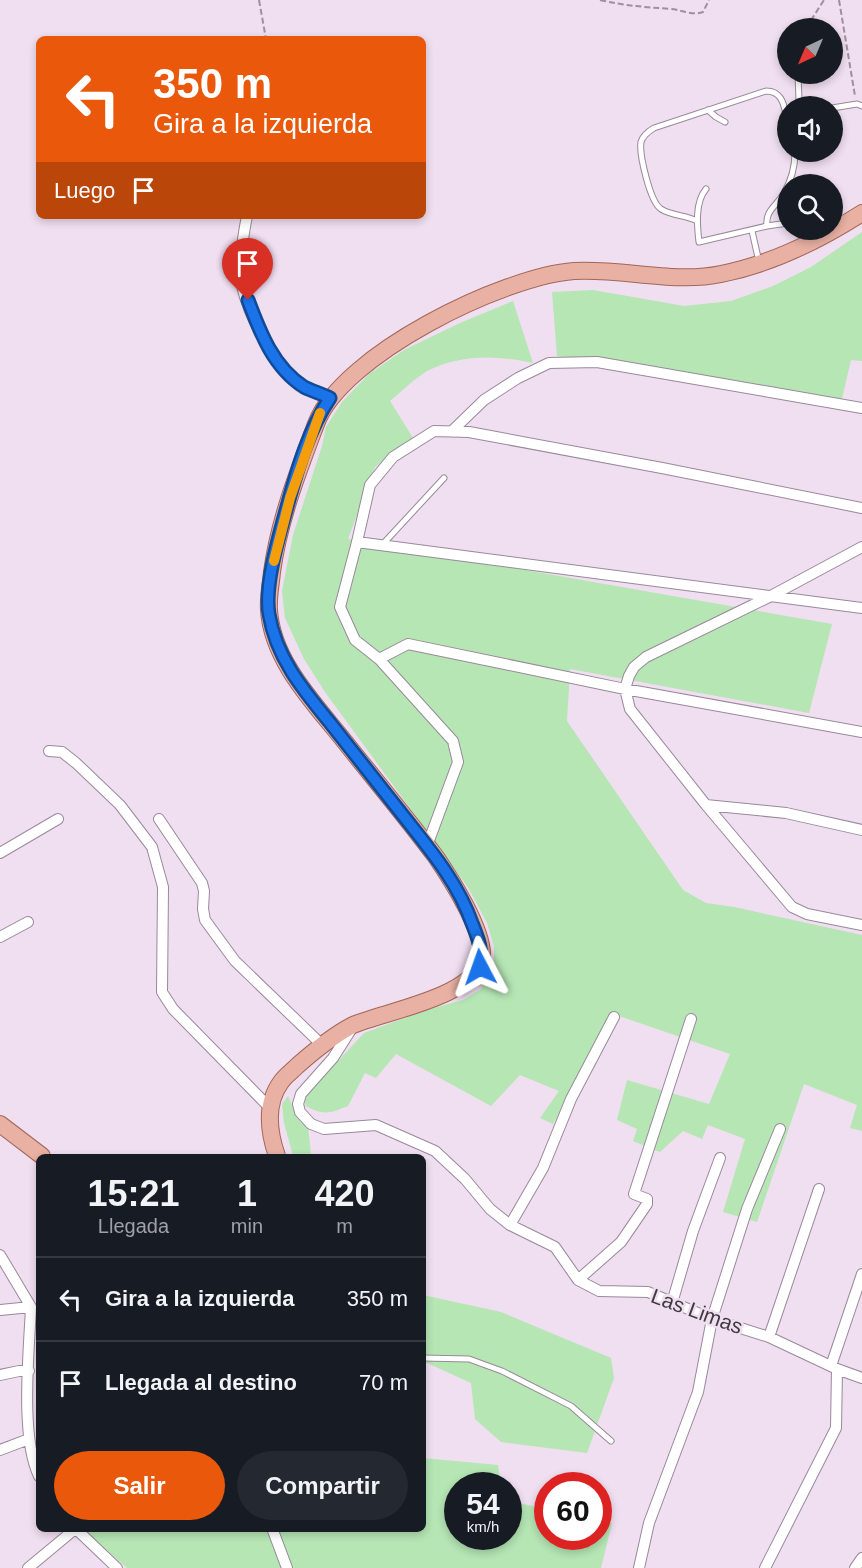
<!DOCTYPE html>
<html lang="es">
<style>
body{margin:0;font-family:Arial,sans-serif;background:#242831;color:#f1f3f6;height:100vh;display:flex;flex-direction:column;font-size:22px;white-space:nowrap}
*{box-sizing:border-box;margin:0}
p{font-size:20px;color:#9ea1a6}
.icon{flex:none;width:33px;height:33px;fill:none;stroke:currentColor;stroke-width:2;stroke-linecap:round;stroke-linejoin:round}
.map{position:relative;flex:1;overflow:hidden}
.drawer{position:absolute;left:36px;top:1154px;width:390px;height:378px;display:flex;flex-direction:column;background:#171b24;border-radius:9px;box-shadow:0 3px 9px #0003}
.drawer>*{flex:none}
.top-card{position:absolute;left:36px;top:36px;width:390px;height:183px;border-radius:9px;box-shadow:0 3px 9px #0003;background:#ea580c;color:#fff;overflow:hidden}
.needle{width:39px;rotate:224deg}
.fabs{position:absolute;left:777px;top:18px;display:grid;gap:12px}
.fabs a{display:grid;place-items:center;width:66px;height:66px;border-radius:50%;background:#171b24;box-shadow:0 3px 9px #0003;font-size:30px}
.speed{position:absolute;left:444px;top:1472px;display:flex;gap:12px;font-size:30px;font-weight:700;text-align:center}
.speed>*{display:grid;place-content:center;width:78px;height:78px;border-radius:50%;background:#171b24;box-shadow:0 3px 9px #0003;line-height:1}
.speed small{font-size:15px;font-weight:400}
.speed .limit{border:9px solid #d22;background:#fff;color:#111}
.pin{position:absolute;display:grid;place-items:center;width:51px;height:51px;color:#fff;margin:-62px -26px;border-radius:50% 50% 50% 0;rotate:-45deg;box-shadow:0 0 6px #0007}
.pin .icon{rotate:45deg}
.me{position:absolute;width:66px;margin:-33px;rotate:356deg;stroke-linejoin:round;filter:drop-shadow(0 0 4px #0008)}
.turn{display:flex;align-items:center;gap:21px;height:126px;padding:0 18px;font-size:27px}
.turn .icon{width:78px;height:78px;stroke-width:2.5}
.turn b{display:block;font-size:42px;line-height:51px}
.then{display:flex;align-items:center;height:57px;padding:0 18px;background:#0003;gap:12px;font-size:22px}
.eta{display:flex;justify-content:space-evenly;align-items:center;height:102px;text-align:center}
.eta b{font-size:36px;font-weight:700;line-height:42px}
.action{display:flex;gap:12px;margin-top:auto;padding:12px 18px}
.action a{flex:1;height:69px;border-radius:36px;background:#ea580c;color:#fff;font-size:24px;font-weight:700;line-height:69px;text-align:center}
.action a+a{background:#242831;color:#f1f3f6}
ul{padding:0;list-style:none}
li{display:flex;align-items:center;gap:18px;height:84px;padding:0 18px;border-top:2px solid #363941}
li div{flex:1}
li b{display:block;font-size:22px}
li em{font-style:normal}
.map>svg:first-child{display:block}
</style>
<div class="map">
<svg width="862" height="1568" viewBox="0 0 862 1568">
<rect width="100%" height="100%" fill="#f0def1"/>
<path fill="#b5e6b4" d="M862,232V361L851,360L840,407L557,356L552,292L593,290L684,306L731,301L773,286L811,267Z
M513,301L533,363C498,355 460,354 427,371C414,379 402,391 390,401L413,438L375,467L348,539L832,624L809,713L570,669L567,721L683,890L706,903L734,907L862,935V1131L850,1128L857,1105L804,1084L757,1222L723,1212L745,1139L708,1125L702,1139L683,1131L660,1152L633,1141L637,1129L617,1120L627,1080L709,1104L730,1054L616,1015L553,1124L540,1118L559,1091L520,1075L491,1106L396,1054L376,1078L365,1073L348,1106C330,1113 324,1116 306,1106L304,1098L364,1033L426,1010L463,1000L481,989L494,966V946L487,923L469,889L325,692L304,659L285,618L282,591L293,535L322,446L326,427L342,402L369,374L404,350L460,323Z
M288,1096L297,1117L308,1125L311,1156H293L284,1123L282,1104Z
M423,1295L501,1312L611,1358L614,1378L587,1453L501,1442L475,1419L471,1383L427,1363L423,1364Z
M39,1334V1448L37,1440L36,1337Z
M423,1458L498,1465L501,1485H458V1536H508L509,1501L547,1509L548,1536H598L599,1520L612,1523L601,1568H127L83,1529L423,1528Z"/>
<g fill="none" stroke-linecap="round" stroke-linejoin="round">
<defs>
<path id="lane" d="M798,74L799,100L804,106
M832,108L857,104L862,106
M708,110L716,117L725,122
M706,189C695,202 697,225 699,242L767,226L788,223
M697,221C686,215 672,216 661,209C650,202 639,154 641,142C643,135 649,131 654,128L766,91C784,91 784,108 788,122
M767,226C765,210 777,206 784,193C791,181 795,166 795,152
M752,231L759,262
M382,545L444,478
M423,1358L469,1359L502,1371L571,1406L611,1441"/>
<path id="street" d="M247,216C243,236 238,265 242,286C249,317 276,370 305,387C312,392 322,394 330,398
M452,431L484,400L518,378L549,363L597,362L862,408
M357,542L862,608
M862,547L769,597L646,657L634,667L629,676L625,689L630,709L706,805L792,907L807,914L862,925
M379,659L408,644L625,689L862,732
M49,751L62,752L76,763L120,805L152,847L163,887L162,992L173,1009L271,1109
M706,805L786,813L862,830
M159,819L202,883L204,891L203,909L205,920L235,961L321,1044
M427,846L458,762L453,741L379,659L355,640L340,607L357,542L370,485L393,457L434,431L469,432L662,468L862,508
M0,853L58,819
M0,937L28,922
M352,1028L333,1058L301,1094L298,1104L300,1112L311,1124L324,1129L376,1125L435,1151L465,1179L490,1209L510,1225L555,1247L578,1280L599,1291L648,1292L712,1319L769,1337L837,1369L862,1378
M510,1225L543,1168L571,1099L614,1017
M0,1255L31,1307L0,1310
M578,1280L621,1242L647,1204V1199L634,1194L691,1019
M672,1303L693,1231L720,1158
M31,1307C29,1352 20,1437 39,1476
M769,1337L819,1189
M831,1366L862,1274
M0,1375L19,1371H29
M0,1450L29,1439
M75,1528L117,1568
M272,1528L287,1568
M28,1568L75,1529
M639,1568L649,1523L698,1392L712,1319L747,1209L780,1129
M765,1568L836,1428L837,1369
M855,1568L862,1558"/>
<path id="primary" d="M0,1124L42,1156
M277,1156C269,1133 265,1104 281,1082C285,1076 292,1071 297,1066C315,1050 332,1036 353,1025C385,1011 482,996 482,954C482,928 451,879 436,857C407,818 375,780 345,742C315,704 272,661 269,610C268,597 271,584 272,572C279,520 298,472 316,424C341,355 504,276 574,271C622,268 674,284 721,274C772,264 818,241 862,213"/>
</defs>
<use href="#lane" stroke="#99899a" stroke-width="7"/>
<use href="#street" stroke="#99899a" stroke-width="12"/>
<use href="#primary" stroke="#a36658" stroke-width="18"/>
<path stroke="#9d909d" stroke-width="2" stroke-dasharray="6 3" stroke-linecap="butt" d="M259,0L266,39
M600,0C626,6 645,7 671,9C683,10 691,16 703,12L709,0
M839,0L855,96
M806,28L824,0"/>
<use href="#lane" stroke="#fff" stroke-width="5"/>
<use href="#street" stroke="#fff" stroke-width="10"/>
<use href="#primary" stroke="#e8b1a3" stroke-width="16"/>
</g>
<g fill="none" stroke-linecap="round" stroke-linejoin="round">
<defs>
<path id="route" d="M248,300C260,332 273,367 304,387C312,391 322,394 330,398C309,429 298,467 288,503C280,532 264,585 269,614C276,658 304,691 331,724C353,752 376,781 398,809C426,845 457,880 472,923C478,938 483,950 480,967"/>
</defs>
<use href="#route" stroke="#114b97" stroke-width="15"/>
<use href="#route" stroke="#1a73e8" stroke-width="10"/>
<path stroke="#f59e0b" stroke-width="10" d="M274,561L290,498L320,413"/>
</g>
<g text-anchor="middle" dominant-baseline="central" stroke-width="5" stroke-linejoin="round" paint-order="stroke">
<g font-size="21" fill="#413a41" stroke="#f0def1">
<text transform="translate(697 1311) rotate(20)">Las Limas</text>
</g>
</g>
</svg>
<div class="fabs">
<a><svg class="needle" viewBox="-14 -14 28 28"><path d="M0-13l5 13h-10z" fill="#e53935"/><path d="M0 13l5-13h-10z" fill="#9ea1a6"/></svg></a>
<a><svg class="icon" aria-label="sound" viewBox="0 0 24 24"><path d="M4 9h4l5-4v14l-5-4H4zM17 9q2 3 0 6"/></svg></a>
<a><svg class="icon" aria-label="search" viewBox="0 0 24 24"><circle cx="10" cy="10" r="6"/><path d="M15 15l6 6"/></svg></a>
</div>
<div class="speed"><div>54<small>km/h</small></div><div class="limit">60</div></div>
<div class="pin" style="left:248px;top:300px;background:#d93025"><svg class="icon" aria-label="arrive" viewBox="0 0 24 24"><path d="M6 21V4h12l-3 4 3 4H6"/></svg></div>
<svg class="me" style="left:480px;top:967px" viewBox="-20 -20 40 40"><path d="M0-17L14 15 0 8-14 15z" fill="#1a73e8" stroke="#fff" stroke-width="4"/></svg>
<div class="top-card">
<div class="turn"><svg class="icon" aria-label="left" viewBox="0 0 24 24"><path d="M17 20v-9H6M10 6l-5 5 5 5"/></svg><div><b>350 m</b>Gira a la izquierda</div></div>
<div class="then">Luego<svg class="icon" aria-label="arrive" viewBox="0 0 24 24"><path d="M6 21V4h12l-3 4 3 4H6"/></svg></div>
</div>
<section class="drawer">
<div class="eta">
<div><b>15:21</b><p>Llegada</p></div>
<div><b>1</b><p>min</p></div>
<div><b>420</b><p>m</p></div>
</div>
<ul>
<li><svg class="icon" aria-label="left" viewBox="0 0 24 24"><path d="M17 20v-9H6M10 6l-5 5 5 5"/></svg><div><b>Gira a la izquierda</b></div><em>350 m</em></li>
<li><svg class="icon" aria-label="arrive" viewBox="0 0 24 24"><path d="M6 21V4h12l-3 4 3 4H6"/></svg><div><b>Llegada al destino</b></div><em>70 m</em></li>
</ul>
<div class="action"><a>Salir</a><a>Compartir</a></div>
</section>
</div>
